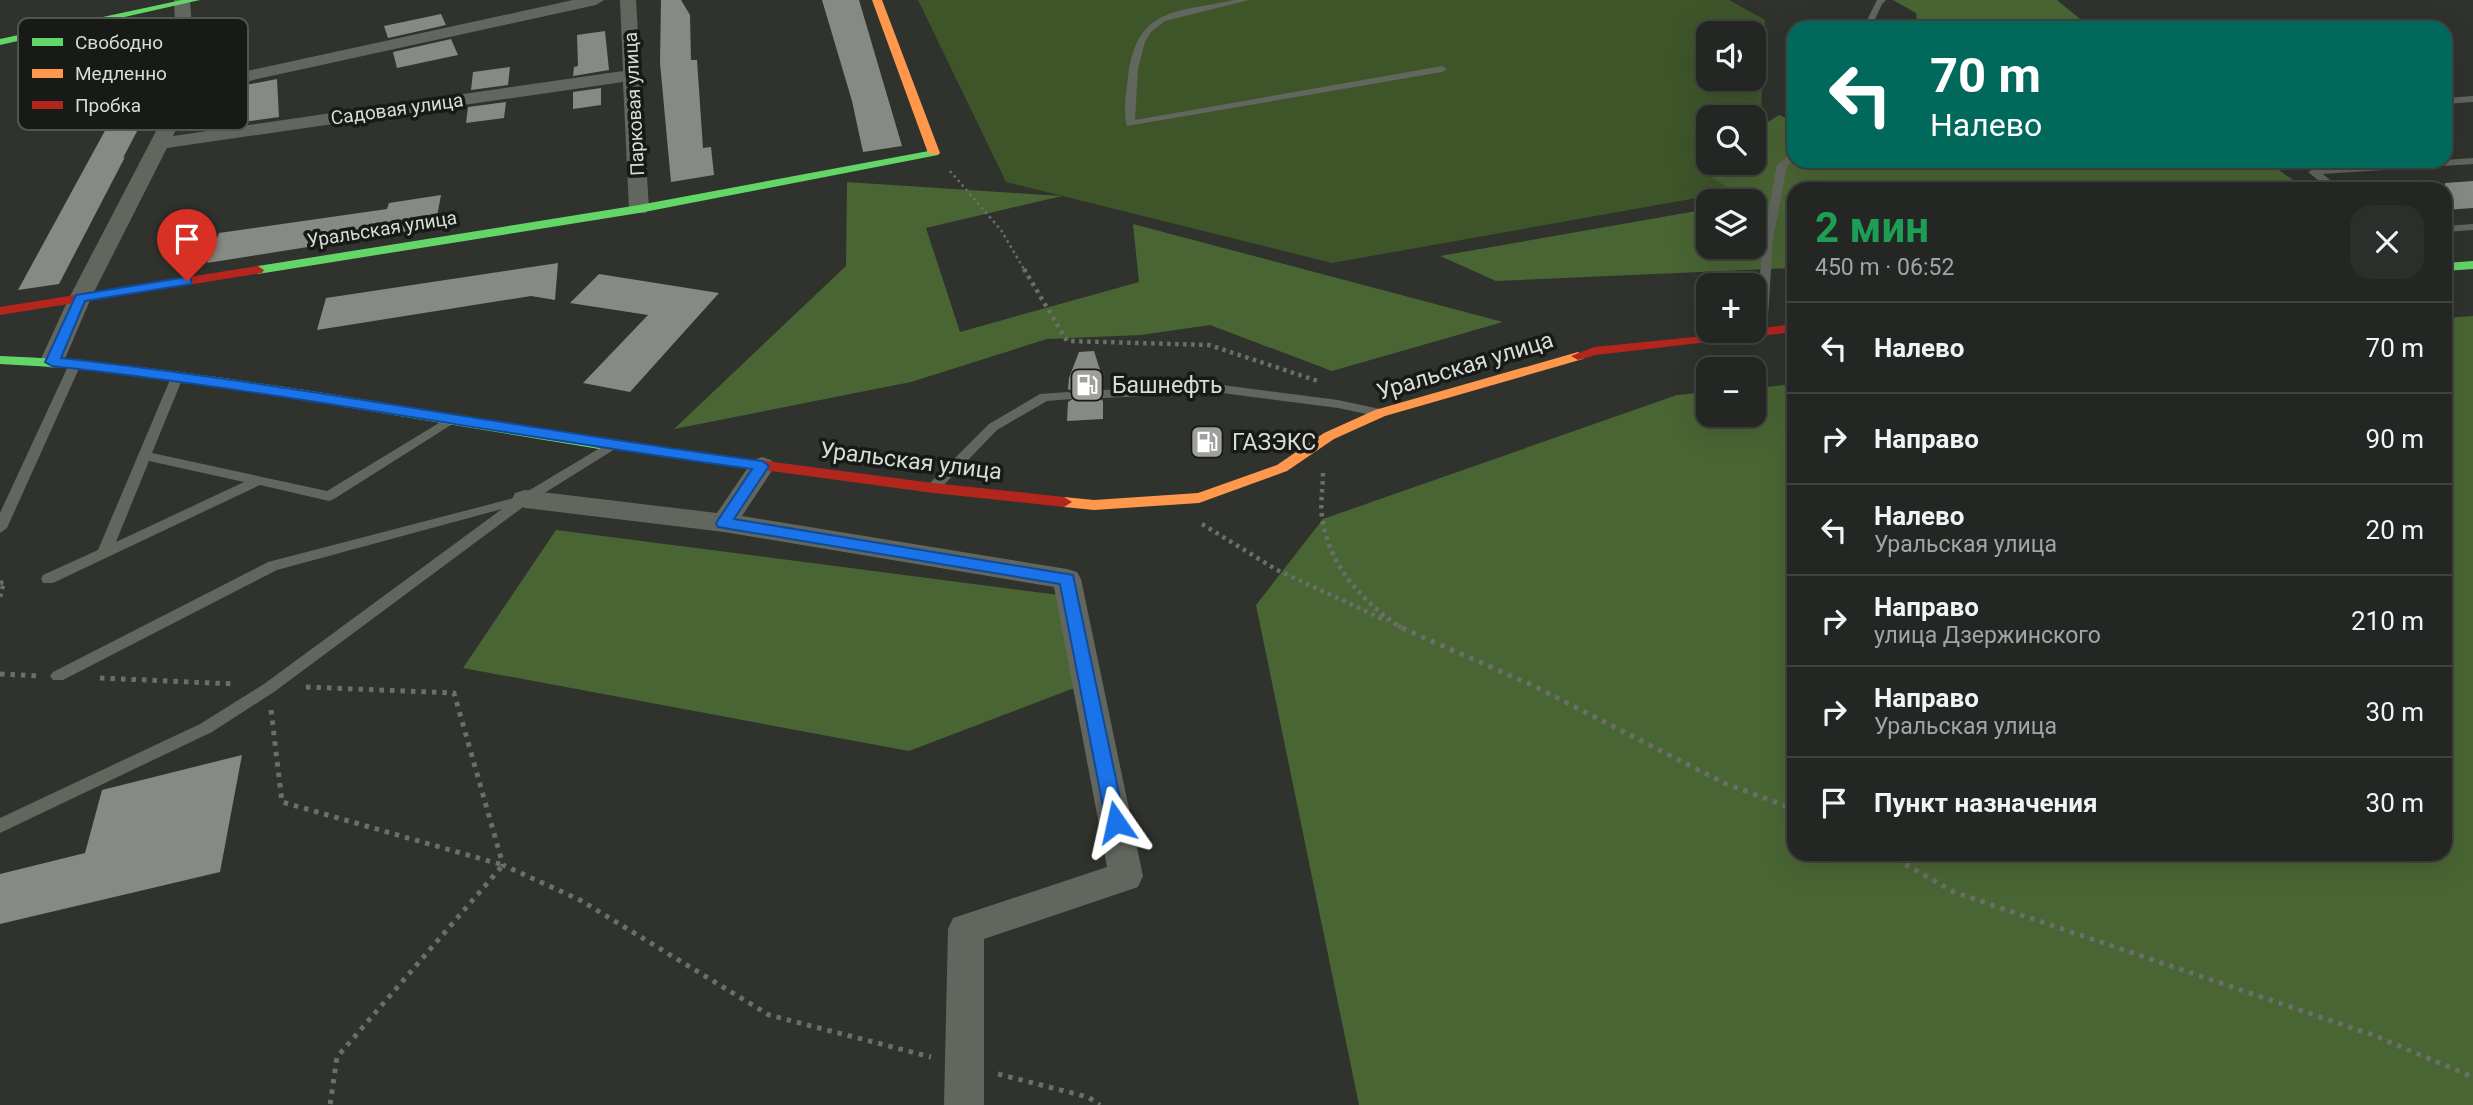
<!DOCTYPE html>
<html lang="ru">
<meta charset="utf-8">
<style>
body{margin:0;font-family:Roboto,sans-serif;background:#2b2e2a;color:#f1f3f6;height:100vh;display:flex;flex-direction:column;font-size:26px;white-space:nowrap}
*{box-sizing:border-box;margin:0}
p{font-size:23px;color:#a3a5a5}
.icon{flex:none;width:38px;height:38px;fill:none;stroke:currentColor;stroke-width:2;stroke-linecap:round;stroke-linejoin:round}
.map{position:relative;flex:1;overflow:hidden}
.drawer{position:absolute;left:1787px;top:182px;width:665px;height:679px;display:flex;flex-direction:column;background:#232622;border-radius:21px;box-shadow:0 7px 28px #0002,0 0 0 2px #404340}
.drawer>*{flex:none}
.guide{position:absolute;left:1787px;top:21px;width:665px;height:147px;border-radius:21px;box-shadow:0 7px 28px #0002,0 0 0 2px #404340;background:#00695c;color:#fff;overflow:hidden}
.tools{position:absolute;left:1696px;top:21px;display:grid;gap:14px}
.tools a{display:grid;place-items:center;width:70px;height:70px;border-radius:14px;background:#232622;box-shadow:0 7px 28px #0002,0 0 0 2px #404340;font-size:35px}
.pin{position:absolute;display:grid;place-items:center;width:60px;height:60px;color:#fff;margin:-72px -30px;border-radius:50% 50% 50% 0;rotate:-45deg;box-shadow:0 0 7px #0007}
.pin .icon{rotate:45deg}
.me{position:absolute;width:77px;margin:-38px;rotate:349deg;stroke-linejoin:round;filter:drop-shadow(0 0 5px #0008)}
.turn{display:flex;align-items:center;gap:24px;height:147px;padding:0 28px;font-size:32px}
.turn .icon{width:91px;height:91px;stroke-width:2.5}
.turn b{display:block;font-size:49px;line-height:60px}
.round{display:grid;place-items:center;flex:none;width:74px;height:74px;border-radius:21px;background:#2b2e2a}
.head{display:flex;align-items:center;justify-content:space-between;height:119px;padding:0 28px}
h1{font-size:42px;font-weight:700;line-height:52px;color:#1e9e55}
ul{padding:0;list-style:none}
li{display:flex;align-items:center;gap:21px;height:91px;padding:0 28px;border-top:2px solid #404340}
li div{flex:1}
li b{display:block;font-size:26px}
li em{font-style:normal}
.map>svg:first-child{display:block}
</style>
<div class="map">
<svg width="2473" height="1105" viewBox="0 0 2473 1105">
<rect width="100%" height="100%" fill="#2f322d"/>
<path fill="#3e552a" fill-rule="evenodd" d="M918,0H1729L1765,20L1758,187L1332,263L1006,182ZM1708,33H1754V79H1708ZM1708,117H1754V163H1708Z"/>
<path fill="#4a6534" d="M1893,0H2057L2091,28H1918L1916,13Z
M1779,115L1794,122V161H2266L2306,189H1794V268L1496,281L1440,256L1708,209V247H1754V201H1748L1697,167L1708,160V163H1754V131Z
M847,182L1062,196L926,228L960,332L1139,282L1133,224L1503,322L1332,371L1210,325L1141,335L1047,339L911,382L674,429L846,266Z
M2473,316V1105H1359L1256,605L1323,519L1677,395L1708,392V415H1754V388L1794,384V854H2445V318Z
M556,530L1075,597L1077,687L909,751L463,668Z"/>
<path fill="#868984" d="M661,0H681L690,15L691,60H697L703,148L711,147L714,175L671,182L660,63Z
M822,0H859L902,146L863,152L852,101Z
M441,14L446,25L388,38L384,26Z
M156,18L157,33L153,34L158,84L140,116H145L123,158L125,157L59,284L18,290L119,105L114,106L127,85L124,54L129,53L127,24Z
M605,31L609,70L573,76L574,67L578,66L577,35Z
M451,39L458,55L397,68L393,52Z
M510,67L508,85L471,90L473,72Z
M277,79L279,117L236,123L235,87Z
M601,88V105L573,109V92Z
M506,102L504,118L466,123L468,107Z
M2473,181V208L2445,210V183Z
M441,195L435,227L207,263L219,233L387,209L389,203Z
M558,263L555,300L531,296L317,330L326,298Z
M599,274L719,293L630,392L583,383L648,315L570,303Z
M1094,351L1102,376L1103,388L1095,395L1103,401V419L1067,421L1068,402L1076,397L1074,392L1068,389L1069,378L1079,352Z
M242,755L220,872L0,924V874L85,853L102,790Z"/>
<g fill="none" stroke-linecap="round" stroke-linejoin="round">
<path stroke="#6b6e69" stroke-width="2.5" stroke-dasharray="2.5 3.5" stroke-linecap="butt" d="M950,171L1001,230L1025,271"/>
<path stroke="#6b6e69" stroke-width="4.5" stroke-dasharray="3.5 4.5" stroke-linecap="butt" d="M1024,269L1067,341L1209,345L1318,381
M1323,473C1323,488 1320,503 1322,517C1329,566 1361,600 1400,627
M1202,524L1277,570L1387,621
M0,583L4,582L0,597
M1398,626L1406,629"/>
<path stroke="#6b6e69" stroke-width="5" stroke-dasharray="4.5 6" stroke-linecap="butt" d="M1402,628L1534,686L1724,783L1794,809
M0,674L39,676
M100,678L235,684
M306,687L454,693L503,865L580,900L769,1015L931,1057
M271,710L282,802L503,865L337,1057L330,1105
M1887,854L1954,892L2373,1035L2473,1077
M998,1074L1088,1097L1100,1105"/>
<path fill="#61665e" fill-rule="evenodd" d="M1234,0H1249L1165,21L1151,32L1145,42L1138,69L1135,120L1442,66L1447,69L1442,72L1127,126C1123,112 1126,92 1128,77C1137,6 1176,13 1234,0Z
M1877,0H1886L1882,4L1871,28H1863Z
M2473,96V102L2445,104V98Z
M1794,151V160L1787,166L1773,240L1767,332L1761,336L1755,332L1763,240L1777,165Z
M2473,158V164L2323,174L2341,189H2329L2308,172L2313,169L2346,167L2340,161H2351L2358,166Z
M2473,224V230L2445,232V226Z
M75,360L81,364L7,528L0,533V513L69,364Z
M178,371L184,375L152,453L327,491L452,415H460L462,418L334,499L329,501L260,485L53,583H43L41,579L43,575L98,550L172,375ZM149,461L244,482L116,542Z
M1222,385L1338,400L1380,409L1382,412L1376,416L1338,408L1222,393L1103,398L1097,394L1103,390Z
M1068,392L1072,393L1074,396L1072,399L1047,401L997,430L938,491H928L926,488L928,485L989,424L1040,394Z
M610,442L615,443L616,446L615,449L530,502L274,692L212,732L0,833V818L200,724L264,684L502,509L277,570L63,680H53L50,676L53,672L268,562L518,497Z"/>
<path fill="#61665e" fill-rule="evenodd" d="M174,0H190L196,82L573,0H604L596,5L194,93L173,136L623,71L620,0H636L649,209L646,213H632L629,209L623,82L167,148L91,298L64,361L61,366L52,368L43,366L40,361L69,298L178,89Z
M762,457L771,460L775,466L742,516L1067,569L1077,572L1081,579L1143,876L1138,887L984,939V1105H944L948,929L953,918L1107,867L1054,587L724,532L525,508L515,505L512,499L515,493L525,490L717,513L753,460Z"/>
<path fill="#63d668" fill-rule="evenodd" d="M182,0H200L0,45V39Z
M934,150L938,151V155L639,213L258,274L252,270L258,266L639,205Z
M2473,261V269L2445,271V263Z
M0,356C96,359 190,373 285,387C390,403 494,421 599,439L606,444L599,449L175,379L70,368L0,364Z"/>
<path fill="#ff974d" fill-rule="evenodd" d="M872,0H882L940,153L938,155L928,153Z
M1578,352L1585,356L1583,359L1385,416L1334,439L1287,471L1199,503L1094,510L1064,507L1056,502L1064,497L1094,500L1198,493L1277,465L1324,433L1375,410Z"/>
<path fill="#b3261e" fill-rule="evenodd" d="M258,266L264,270L262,273L0,315V307Z
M1794,324V332L1596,355L1578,360L1571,356L1594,347L1754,331V329Z
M599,439L933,483L1064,497L1072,502L1064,507L933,493L594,447L592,444Z"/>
</g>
<path fill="#1a73e8" stroke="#114b97" stroke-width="2" d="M187,277L191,278V284L85,301L61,358C296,384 528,430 762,461L769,466L734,519L1073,575L1125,822L1122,828L1116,830L1109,828L1106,822L1060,584L718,527L716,523L752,469C518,438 287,392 52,366L45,362L76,295Z"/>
<defs>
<symbol id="fuel-square" viewBox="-11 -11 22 22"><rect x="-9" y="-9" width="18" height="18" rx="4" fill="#9ea09c" stroke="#181a17"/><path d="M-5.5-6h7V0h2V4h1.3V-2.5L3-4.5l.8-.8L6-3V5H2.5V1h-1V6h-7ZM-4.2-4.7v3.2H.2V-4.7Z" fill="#fff"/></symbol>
</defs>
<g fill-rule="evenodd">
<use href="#fuel-square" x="1068" y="366" width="38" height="38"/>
<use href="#fuel-square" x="1188" y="423" width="38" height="38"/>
</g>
<g text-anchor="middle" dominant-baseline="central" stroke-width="7" stroke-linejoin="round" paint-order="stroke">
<g font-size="19" fill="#d9dcd7" stroke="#181a17">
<text transform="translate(634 104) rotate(-93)">Парковая улица</text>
<text transform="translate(397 109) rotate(-8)">Садовая улица</text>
<text transform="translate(382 229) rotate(-9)">Уральская улица</text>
</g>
<g font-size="23" fill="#d9dcd7" stroke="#181a17">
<text transform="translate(1465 366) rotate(-17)">Уральская улица</text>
<text transform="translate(911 461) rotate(7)">Уральская улица</text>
</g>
<g font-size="23" fill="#d9dcd7" stroke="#181a17" text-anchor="start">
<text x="1112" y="385">Башнефть</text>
<text x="1232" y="442">ГАЗЭКС</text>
</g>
</g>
<rect x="18" y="18" width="230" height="112" rx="10" fill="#181a17" stroke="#525451" stroke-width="2"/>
<rect x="32" y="38" width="31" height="8" fill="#63d668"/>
<rect x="32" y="69" width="31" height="9" fill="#ff974d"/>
<rect x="32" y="101" width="31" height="8" fill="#b3261e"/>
<g font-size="19" fill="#d9dcd7">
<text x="75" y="49">Свободно</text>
<text x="75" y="80">Медленно</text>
<text x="75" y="112">Пробка</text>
</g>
</svg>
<div class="tools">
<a><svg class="icon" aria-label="sound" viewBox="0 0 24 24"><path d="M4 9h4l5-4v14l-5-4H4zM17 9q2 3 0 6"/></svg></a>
<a><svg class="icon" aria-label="search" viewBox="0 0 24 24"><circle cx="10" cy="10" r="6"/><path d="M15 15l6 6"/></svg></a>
<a><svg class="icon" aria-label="layers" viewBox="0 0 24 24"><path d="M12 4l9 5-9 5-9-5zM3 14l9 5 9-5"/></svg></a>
<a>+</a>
<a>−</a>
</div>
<div class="pin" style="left:187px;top:281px;background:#d93025"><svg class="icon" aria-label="arrive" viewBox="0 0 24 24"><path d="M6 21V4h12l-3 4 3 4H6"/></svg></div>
<svg class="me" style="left:1116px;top:822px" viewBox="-20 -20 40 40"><path d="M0-17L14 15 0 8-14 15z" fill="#1a73e8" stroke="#fff" stroke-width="4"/></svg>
<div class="guide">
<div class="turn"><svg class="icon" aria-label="left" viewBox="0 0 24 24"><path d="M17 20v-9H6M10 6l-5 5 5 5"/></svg><div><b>70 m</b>Налево</div></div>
</div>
<section class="drawer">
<div class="head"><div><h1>2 мин</h1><p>450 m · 06:52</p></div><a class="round"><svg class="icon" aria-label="close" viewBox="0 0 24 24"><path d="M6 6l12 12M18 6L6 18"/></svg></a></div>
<ul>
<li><svg class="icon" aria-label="left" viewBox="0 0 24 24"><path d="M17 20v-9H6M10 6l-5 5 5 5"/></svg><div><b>Налево</b></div><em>70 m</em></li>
<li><svg class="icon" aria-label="right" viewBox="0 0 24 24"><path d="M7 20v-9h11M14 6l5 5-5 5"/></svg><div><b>Направо</b></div><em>90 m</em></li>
<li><svg class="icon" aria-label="left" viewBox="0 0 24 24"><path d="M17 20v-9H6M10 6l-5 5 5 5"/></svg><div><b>Налево</b><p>Уральская улица</p></div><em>20 m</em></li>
<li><svg class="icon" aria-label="right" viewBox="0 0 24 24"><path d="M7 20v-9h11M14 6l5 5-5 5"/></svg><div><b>Направо</b><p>улица Дзержинского</p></div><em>210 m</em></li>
<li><svg class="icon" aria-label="right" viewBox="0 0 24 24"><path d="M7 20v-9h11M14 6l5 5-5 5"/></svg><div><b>Направо</b><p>Уральская улица</p></div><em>30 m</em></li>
<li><svg class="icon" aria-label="arrive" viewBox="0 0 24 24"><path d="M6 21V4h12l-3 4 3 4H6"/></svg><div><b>Пункт назначения</b></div><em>30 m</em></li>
</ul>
</section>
</div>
